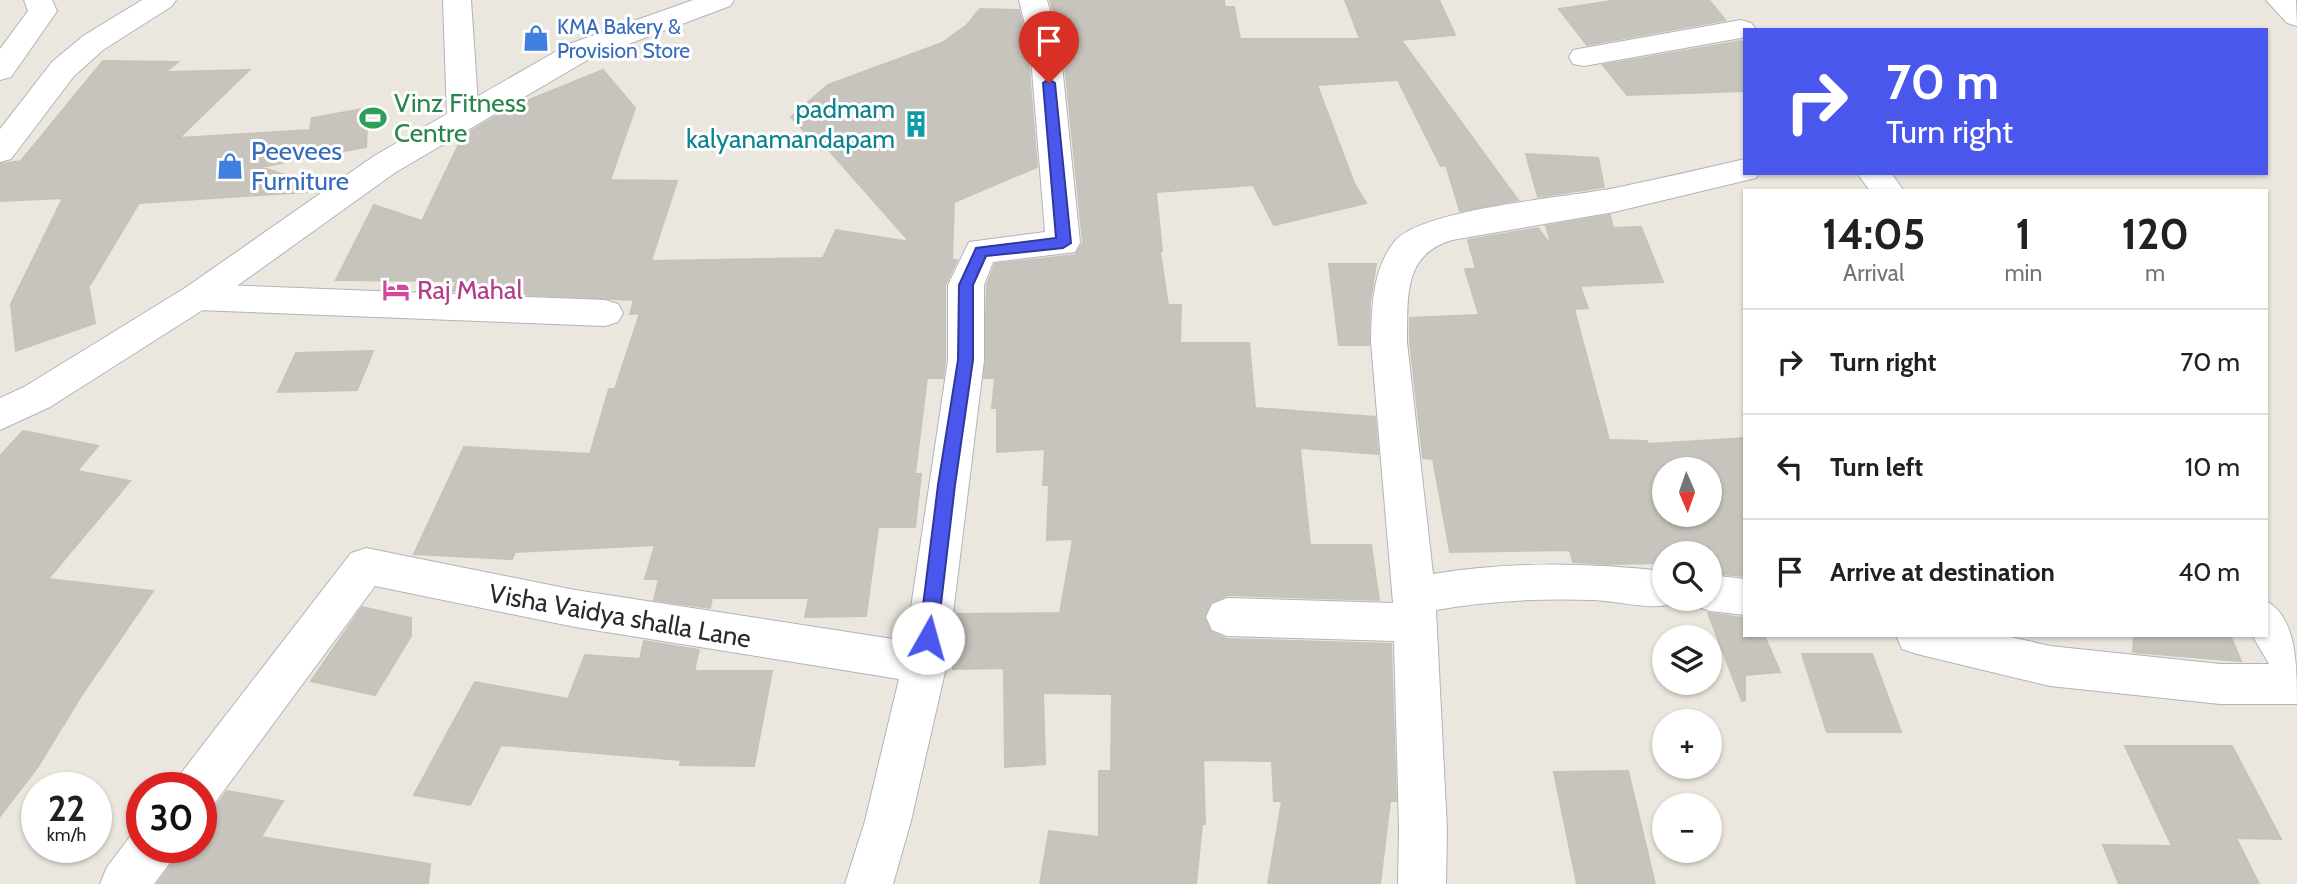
<!DOCTYPE html>
<meta charset="utf-8">
<style>
body{margin:0;font-family:Cabin,sans-serif;background:#f2f2f2;color:#202124;height:100vh;display:flex;flex-direction:column;font-size:26px;white-space:nowrap}
*{box-sizing:border-box;margin:0}
p{font-size:23px;color:#757577}
.icon{flex:none;width:38px;height:38px;fill:none;stroke:currentColor;stroke-width:2;stroke-linecap:round;stroke-linejoin:round}
.map{position:relative;flex:1;overflow:hidden}
.sheet{position:absolute;left:1743px;top:189px;width:525px;height:448px;display:flex;flex-direction:column;background:#fff;border-radius:0px;box-shadow:0 2px 5px #0004}
.sheet>*{flex:none}
.top-card{position:absolute;left:1743px;top:28px;width:525px;height:147px;border-radius:0px;box-shadow:0 2px 5px #0004;background:#4a57ed;color:#fff;overflow:hidden}
.needle{width:46px;rotate:178deg}
.buttons{position:absolute;left:1652px;top:457px;display:grid;gap:14px}
.buttons a{display:grid;place-items:center;width:70px;height:70px;border-radius:50%;background:#fff;box-shadow:0 2px 5px #0004;font-size:35px}
.speed{position:absolute;left:21px;top:772px;display:flex;gap:14px;font-size:35px;font-weight:700;text-align:center}
.speed>*{display:grid;place-content:center;width:91px;height:91px;border-radius:50%;background:#fff;box-shadow:0 2px 5px #0004;line-height:1}
.speed small{font-size:18px;font-weight:400}
.speed .limit{border:10px solid #d22;background:#fff;color:#111}
.pin{position:absolute;display:grid;place-items:center;width:60px;height:60px;color:#fff;margin:-72px -30px;border-radius:50% 50% 50% 0;rotate:-45deg;box-shadow:0 0 7px #0007}
.pin .icon{rotate:45deg}
.me{position:absolute;width:77px;margin:-38px;rotate:7deg;stroke-linejoin:round;filter:drop-shadow(0 0 5px #0008)}
.turn{display:flex;align-items:center;gap:24px;height:147px;padding:0 28px;font-size:32px}
.turn .icon{width:91px;height:91px;stroke-width:2.5}
.turn b{display:block;font-size:49px;line-height:60px}
.eta{display:flex;justify-content:space-evenly;align-items:center;height:119px;text-align:center}
.eta b{font-size:42px;font-weight:700;line-height:49px}
ul{padding:0;list-style:none}
li{display:flex;align-items:center;gap:21px;height:105px;padding:0 28px;border-top:2px solid #e0e0e0}
li div{flex:1}
li b{display:block;font-size:26px}
li em{font-style:normal}
.map>svg:first-child{display:block}
</style>
<div class="map">
<svg width="2297" height="884" viewBox="0 0 2297 884">
<rect width="100%" height="100%" fill="#ece7de"/>
<path fill="#c7c4bd" stroke="#c7c3b8" stroke-width="2" fill-rule="evenodd" d="M1050,0H1224L1225,7H1234L1240,39H1360L1345,0H1439L1455,35L1401,40L1518,200L1460,211L1446,165L1441,166L1398,80L1317,85L1354,183L1366,203L1274,225L1253,185L1156,192L1162,251L1160,252L1168,305H1181L1180,343H1249L1255,408L1375,417L1378,454L1300,448L1310,545H1371L1379,600L1227,595L1210,603L1204,618L1211,632L1227,639L1391,644L1396,801H1390L1380,884H1268L1282,801H1274L1272,761L1203,760L1205,824H1202L1196,884H1040L1049,831L1099,837V771H1111L1112,694L1043,693L1045,764L1005,767L1004,668L953,669L957,614L1060,613L1073,539L1047,540L1049,485H1043L1045,449L997,452V408H992L995,378H984L987,285L995,264L1075,255L1083,243L1063,45Z
M1618,0H1709L1725,20L1587,45L1559,9Z
M980,9L1019,10L1027,45L1037,167L954,202L952,260H957L945,285V360L943,378H927L915,474H921L915,527H878L866,616L805,617L809,598H712L710,608L654,600L659,579H645L655,545L515,552L512,559L414,554L464,447L590,454L609,389H615L640,313L630,314L634,300L452,291L457,281L336,280L374,205L422,221L463,136L512,107L603,70L635,108L610,180L677,181L651,261L823,258L836,230L910,242L827,148L822,150L791,117L828,85L942,43L967,25Z
M1741,41L1745,45V91L1627,95L1603,65Z
M103,61L178,62L165,72L249,70L179,138L310,130L312,118L368,108L366,147L261,167L323,188L320,191L139,203L90,285L88,284L95,323L16,351L11,304L63,198L0,201V164L21,161Z
M1526,154L1598,158L1604,187L1538,197Z
M1610,215L1613,228L1641,227L1663,282L1580,286L1588,308L1574,309L1609,440L1647,441L1648,444L1745,438V576L1710,573V553H1664V563L1608,564L1573,562L1570,550L1450,552L1433,459L1423,458L1410,342V318L1479,315L1465,269H1476L1468,240L1538,228L1552,247L1546,226ZM1664,469H1710V514H1664Z
M1329,264H1376L1370,302L1369,345H1339Z
M373,351L357,390L278,392L296,353Z
M23,431L98,446L77,471L130,481L48,579L153,591L81,696L37,768L0,816V456Z
M362,607L411,618V636L375,695L311,681Z
M1708,613L1745,618V635H1764L1780,672L1745,675V700L1742,701Z
M2134,635H2230L2241,661L2133,652Z
M644,641L699,650L694,671H772L754,766L680,765L681,760L501,745L470,805L414,795L475,682L568,699L585,655L640,659Z
M1802,654H1872L1901,732H1827Z
M2125,746H2232L2281,839L2236,838L2259,884H2119L2103,845L2172,846Z
M1628,771L1655,884H1577L1554,772Z
M227,791L283,801L261,837L430,864L428,884H157L171,865L178,847H201V811L216,806Z"/>
<g fill="none" stroke-linecap="round" stroke-linejoin="round">
<defs>
<path id="street" d="M24,0H52L57,11L11,77L0,80V49L28,11Z
M142,0H176L172,6L103,50L74,76L11,159L0,162V129L52,62L83,36Z
M443,0H471L479,118L474,125L463,128L452,125L447,118Z
M1019,0H1047L1060,45L1080,243L1075,252L993,262L984,285V360L947,663L911,821L893,884H845L865,821L899,679L575,627L375,586L214,804L201,809V788H175L182,772L351,553L366,548L575,590L906,641L948,360V285L969,242L1045,232L1030,45Z
M2266,0H2296L2297,26L2287,23Z
M1741,20L1751,23L1756,29L1745,30V37L1741,38L1584,66L1573,64L1569,57L1573,50L1584,48Z
M1745,159V173H1759L1756,178L1614,212L1452,240C1402,255 1408,298 1407,342L1433,574C1510,561 1586,563 1664,571V598H1680L1679,602C1652,612 1622,601 1593,600C1541,598 1487,601 1436,610L1447,830L1446,884H1398L1399,830L1394,641L1227,636L1212,630L1206,617L1212,604L1227,598L1393,603L1371,342C1372,307 1372,269 1395,241C1421,209 1570,197 1615,188C1658,179 1702,169 1745,159Z
M1857,173H1891L1904,191H1870Z
M197,284L605,300L618,304L623,313L618,322L605,326L197,310L185,306L179,297L185,288Z
M1710,575L1745,579V615L1710,611L1695,606L1692,598H1710Z
M2266,601C2297,617 2297,667 2297,704H2220L2050,686L1917,654L1902,649L1896,635H2002L2050,646L2220,664H2269L2252,635H2266Z
M142,828V847H176L169,864L154,884H100L107,867L135,830Z"/>
<path id="secondary" d="M693,0H734L730,6L591,58L396,172L209,306L50,407L0,430V398L24,387L185,288L374,156L452,111L569,44Z"/>
</defs>
<use href="#street" stroke="#b1b3bd" stroke-width="2"/>
<use href="#secondary" stroke="#b1b3bd" stroke-width="2"/>
<use href="#street" fill="#fff" fill-rule="evenodd"/>
<use href="#secondary" fill="#fff" fill-rule="evenodd"/>
</g>
<path fill="#4a57ed" stroke="#30399a" stroke-width="2" d="M1049,79L1055,83L1071,243L1063,248L986,256L973,285V360L955,485L937,638L934,643L928,645L922,643L919,638L938,485L958,360L959,285L976,248L1056,238L1043,83Z"/>
<defs>
<symbol id="shop-bare" viewBox="-9 -9 18 18"><path d="M-5-2.5h2.3a2.7 3.5 0 0 1 5.4 0H5L5.5 6h-11ZM-1.5-2.5h3a1.5 2.3 0 0 0-3 0Z" fill="#3f7fe0" stroke="#fff" stroke-width="2.5" paint-order="stroke"/></symbol>
<symbol id="stadium-bare" viewBox="-9 -9 18 18"><path d="M0-5a6.5 5 0 1 0 0 10a6.5 5 0 1 0 0-10ZM-3.5-1.8h7v3.6h-7Z" fill="#2e9e5b" stroke="#fff" stroke-width="2.5" paint-order="stroke"/></symbol>
<symbol id="building-bare" viewBox="-9 -9 18 18"><path d="M-4-6H4V6H1V3H-1V6H-4ZM-2.5-4.3h1.7v1.8h-1.7ZM.8-4.3h1.7v1.8H.8ZM-2.5-1h1.7V.8h-1.7ZM.8-1h1.7V.8H.8Z" fill="#0f9aa8" stroke="#fff" stroke-width="2.5" paint-order="stroke"/></symbol>
<symbol id="hotel-bare" viewBox="-9 -9 18 18"><path d="M-6-4.5h1.5V1H6V5H4.5V3h-9V5H-6ZM-4 0a1.8 1.8 0 1 1 3.6 0ZM.5 0V-2.5h3Q6-2.5 6 0Z" fill="#d1479c" stroke="#fff" stroke-width="2.5" paint-order="stroke"/></symbol>
</defs>
<g fill-rule="evenodd">
<use href="#shop-bare" x="517" y="19" width="38" height="38"/>
<use href="#stadium-bare" x="354" y="99" width="38" height="38"/>
<use href="#building-bare" x="897" y="105" width="38" height="38"/>
<use href="#shop-bare" x="211" y="147" width="38" height="38"/>
<use href="#hotel-bare" x="377" y="271" width="38" height="38"/>
</g>
<g text-anchor="middle" dominant-baseline="central" stroke-width="6" stroke-linejoin="round" paint-order="stroke">
<g font-size="21" fill="#366cbe" stroke="#fff" text-anchor="start">
<text x="557" y="26">KMA Bakery &amp;<tspan x="557" dy="24">Provision Store</tspan></text>
</g>
<g font-size="26" fill="#27864d" stroke="#fff" text-anchor="start">
<text x="394" y="103">Vinz Fitness<tspan x="394" dy="30">Centre</tspan></text>
</g>
<g font-size="26" fill="#0d838f" stroke="#fff" text-anchor="end">
<text x="895" y="109">padmam<tspan x="895" dy="30">kalyanamandapam</tspan></text>
</g>
<g font-size="26" fill="#366cbe" stroke="#fff" text-anchor="start">
<text x="251" y="151">Peevees<tspan x="251" dy="30">Furniture</tspan></text>
</g>
<g font-size="26" fill="#b23c85" stroke="#fff" text-anchor="start">
<text x="417" y="290">Raj Mahal</text>
</g>
<g font-size="26" fill="#2b2b2b" stroke="#fff">
<text transform="translate(620 616) rotate(10)">Visha Vaidya shalla Lane</text>
</g>
</g>
</svg>
<div class="buttons">
<a><svg class="needle" viewBox="-14 -14 28 28"><path d="M0-13l5 13h-10z" fill="#e53935"/><path d="M0 13l5-13h-10z" fill="#757577"/></svg></a>
<a><svg class="icon" aria-label="search" viewBox="0 0 24 24"><circle cx="10" cy="10" r="6"/><path d="M15 15l6 6"/></svg></a>
<a><svg class="icon" aria-label="layers" viewBox="0 0 24 24"><path d="M12 4l9 5-9 5-9-5zM3 14l9 5 9-5"/></svg></a>
<a>+</a>
<a>−</a>
</div>
<div class="speed"><div>22<small>km/h</small></div><div class="limit">30</div></div>
<div class="pin" style="left:1049px;top:83px;background:#d93025"><svg class="icon" aria-label="arrive" viewBox="0 0 24 24"><path d="M6 21V4h12l-3 4 3 4H6"/></svg></div>
<svg class="me" style="left:928px;top:638px" viewBox="-20 -20 40 40"><circle r="19" fill="#fff"/><path d="M0-13L10 11 0 6-10 11z" fill="#4a57ed"/></svg>
<div class="top-card">
<div class="turn"><svg class="icon" aria-label="right" viewBox="0 0 24 24"><path d="M7 20v-9h11M14 6l5 5-5 5"/></svg><div><b>70 m</b>Turn right</div></div>
</div>
<section class="sheet">
<div class="eta">
<div><b>14:05</b><p>Arrival</p></div>
<div><b>1</b><p>min</p></div>
<div><b>120</b><p>m</p></div>
</div>
<ul>
<li><svg class="icon" aria-label="right" viewBox="0 0 24 24"><path d="M7 20v-9h11M14 6l5 5-5 5"/></svg><div><b>Turn right</b></div><em>70 m</em></li>
<li><svg class="icon" aria-label="left" viewBox="0 0 24 24"><path d="M17 20v-9H6M10 6l-5 5 5 5"/></svg><div><b>Turn left</b></div><em>10 m</em></li>
<li><svg class="icon" aria-label="arrive" viewBox="0 0 24 24"><path d="M6 21V4h12l-3 4 3 4H6"/></svg><div><b>Arrive at destination</b></div><em>40 m</em></li>
</ul>
</section>
</div>
